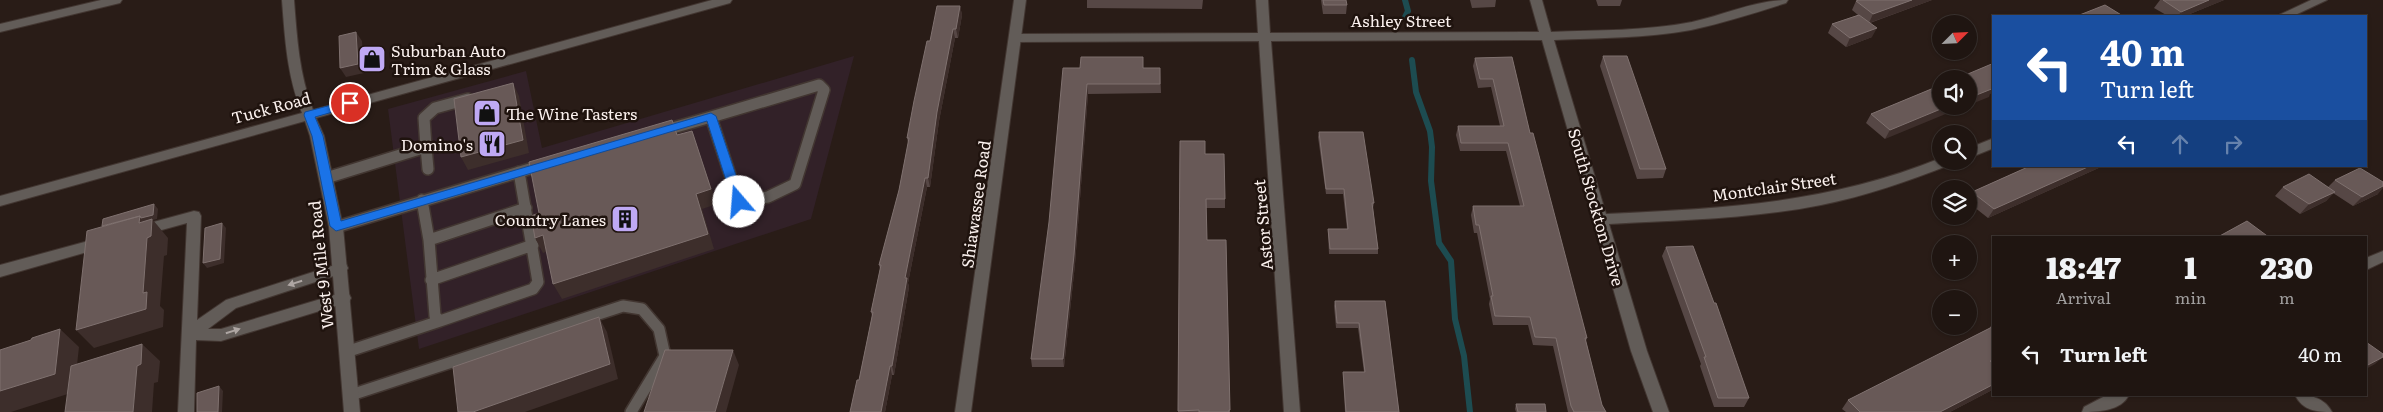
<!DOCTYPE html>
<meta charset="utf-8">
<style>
body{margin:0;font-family:Literata,serif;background:#271e1a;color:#f1f3f6;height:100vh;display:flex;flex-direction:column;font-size:19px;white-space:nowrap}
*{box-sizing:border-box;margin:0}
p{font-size:16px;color:#a19f9f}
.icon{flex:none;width:28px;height:28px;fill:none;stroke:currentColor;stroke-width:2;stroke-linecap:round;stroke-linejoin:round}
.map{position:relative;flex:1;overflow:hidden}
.side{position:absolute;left:1992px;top:236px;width:375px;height:160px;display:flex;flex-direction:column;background:#1f1511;border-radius:0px;box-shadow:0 1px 4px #0004,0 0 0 1px #3c3431}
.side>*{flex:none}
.hud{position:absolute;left:1992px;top:15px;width:375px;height:152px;border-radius:0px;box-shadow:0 1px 4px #0004,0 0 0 1px #3c3431;background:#1a4fa0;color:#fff;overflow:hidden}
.needle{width:32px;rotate:66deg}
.tools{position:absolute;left:1932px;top:15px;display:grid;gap:10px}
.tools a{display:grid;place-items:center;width:45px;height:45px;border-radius:50%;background:#1f1511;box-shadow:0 1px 4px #0004,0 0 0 1px #3c3431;font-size:25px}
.pin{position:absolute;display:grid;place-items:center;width:42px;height:42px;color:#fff;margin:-21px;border:2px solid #fff;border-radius:50%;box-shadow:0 1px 5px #0007}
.me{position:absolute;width:55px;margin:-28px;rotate:342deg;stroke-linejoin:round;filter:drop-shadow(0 0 4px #0008)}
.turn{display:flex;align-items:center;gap:18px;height:105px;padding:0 25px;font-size:22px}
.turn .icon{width:65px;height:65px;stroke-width:2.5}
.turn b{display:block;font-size:35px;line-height:42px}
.lanes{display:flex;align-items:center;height:48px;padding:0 25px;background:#0003;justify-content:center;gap:25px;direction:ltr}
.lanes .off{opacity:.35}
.eta{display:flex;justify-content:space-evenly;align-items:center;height:85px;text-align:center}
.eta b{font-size:30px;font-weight:800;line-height:35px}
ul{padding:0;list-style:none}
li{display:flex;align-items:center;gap:15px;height:65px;padding:0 25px}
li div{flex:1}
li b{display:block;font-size:19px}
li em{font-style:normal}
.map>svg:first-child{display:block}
</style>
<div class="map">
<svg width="2383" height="412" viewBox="0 0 2383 412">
<rect width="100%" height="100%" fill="#291c17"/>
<path fill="#322128" d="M854,56L811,219L419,349L388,109L526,71L542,148Z"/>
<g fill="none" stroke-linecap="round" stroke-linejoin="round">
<path stroke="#1d4c51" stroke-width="6" d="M1405,0L1408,11L1405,17
M1412,60L1416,92L1430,131L1432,147L1431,181L1439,243L1451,261L1455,319L1464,356L1470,412"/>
<defs>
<path id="service" d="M819,85L824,90L795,184L768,197L739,202L711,117Z
M662,131L711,117
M426,147L428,169
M326,178L426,147L424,118L435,108L468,99
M422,200L429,240L435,316L440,321L533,289L538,282L519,172
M336,227L543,165
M429,240L526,208
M431,280L533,245
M346,352L440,321
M351,395L623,306L642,309L659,329L665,356L631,412"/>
<path id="minor" d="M101,0H122L120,3L0,32V24Z
M1256,0H1268L1270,33L1539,32L1530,0H1542L1551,32C1598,30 1646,31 1692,22C1724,15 1756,0 1788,0L1786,3C1755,13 1723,23 1691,30C1646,38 1599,38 1554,40L1606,214C1726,208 1827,204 1941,158V161H1954L1952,164C1909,181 1866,196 1821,205C1751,219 1679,220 1609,224L1647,351L1669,412H1653L1631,351L1542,40L1271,41L1300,412H1284L1259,41L1016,42L1010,38L1016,34L1258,33Z
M2311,0H2327L2293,16H2277Z
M1994,138V148L1969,158V148Z
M194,211L199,212L201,216L197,320L226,300L341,263L346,264L348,268L346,272L236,308L208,329H221L344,292L349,294L351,298L349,302L221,341L196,340L194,412H178L187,223L140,236L135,235L133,231L135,227Z
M103,237L108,238L110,242L108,246L0,277V265Z
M2383,251V262L2366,270V258Z
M2107,395H2129C2121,411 2098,412 2082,412L2084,407Z
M2295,395C2310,395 2324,397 2332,412C2317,412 2303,411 2295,395Z"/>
<path id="tertiary" d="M282,0H294C297,38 299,74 313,110L712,0H732L730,3L316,118L324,136L343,227L360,412H344L329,227L310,136L305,121L0,206V196L302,113C287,76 285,39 282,0Z
M1014,0H1026L971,412H955Z"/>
</defs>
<use href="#service" stroke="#423631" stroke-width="14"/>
<use href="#minor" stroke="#423631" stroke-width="2"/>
<use href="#tertiary" stroke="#423631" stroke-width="2"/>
<use href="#service" stroke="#625c58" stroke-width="11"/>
<use href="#minor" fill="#625c58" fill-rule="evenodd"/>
<use href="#tertiary" fill="#625c58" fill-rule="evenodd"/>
</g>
<path fill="#564745" d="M1087,0H1203L1202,9L1087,8Z
M1321,0H1346L1347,5L1346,14H1323Z
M1470,0H1496L1495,7L1472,8Z
M1596,0H1622L1620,6H1598Z
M1932,0L1870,23L1872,37L1846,47L1828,33L1832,24L1858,15L1852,10L1856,1Z
M2160,0H2224L2185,16H2168L2154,8Z
M960,6L962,15L958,38H955L939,121L930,187H927L908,283L909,287L894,375H892L885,412H850L859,380L872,316L871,312L880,269L879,265L899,190L908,143L907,138L930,41Z
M1603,56L1666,169L1663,178L1637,179L1600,66Z
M1512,57L1530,133L1587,338L1586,341L1602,405L1606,412H1568L1553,346L1533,345L1528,325H1493L1489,304L1490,299L1477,233H1474L1471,215L1473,206H1520L1506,151H1460L1456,135L1458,126H1500L1491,87L1478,88L1473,66L1475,58Z
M1080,68H1160L1161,93L1088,94L1075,264L1064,367H1032L1031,359Z
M1941,85L1885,139L1866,123L1871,114Z
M1319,132L1374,203L1373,208L1378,249V254H1329L1328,234V229H1347L1343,194H1326L1318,137Z
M1180,141L1205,154L1225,199V208H1206L1207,240H1226L1230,412H1178Z
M2030,166H2103L1988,218L1969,203V197L1972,192Z
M2335,180L2378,194L2353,206L2333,193L2326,201L2300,214L2275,196L2283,187H2328Z
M1666,247L1714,303L1749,398L1744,407H1714L1700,366L1701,364L1662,256Z
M1335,301H1385L1399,412H1345L1343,377V372H1364L1358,328H1336L1334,306Z
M1992,324H1994V389L1950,412H1846L1842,409L1848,400L1989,329Z
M1516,404L1546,412H1516L1515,409Z"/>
<path fill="#3d2e2b" d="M1912,0H1932L1869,23L1873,14Z
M2209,0H2224L2185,16H2178L2181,12Z
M960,6L962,15L958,38L956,29Z
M1877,28L1872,37L1846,47L1850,38Z
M953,29L955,38L939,121L930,187L928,178L937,112Z
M356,32L362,41L364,73L346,77L340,68Z
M513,83L519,96L529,153L468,170L461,157Z
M1087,84L1088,94L1075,264L1064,367L1063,359Z
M1994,86V93L1990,94L1989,97L1969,105V98Z
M1948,106H1965L1885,139L1890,130Z
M692,131L697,146L717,204L702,209L714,249L562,299L553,284L696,194Z
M2090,166H2103L1988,218L1994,209Z
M925,178L927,187L908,283L909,287L894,375L892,366L905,278Z
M2383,186V188L2378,194L2353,206L2362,197Z
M2335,192L2326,201L2300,214L2309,204Z
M154,204L158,209L157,219L153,220L168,238L167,255L164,256L160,306L164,310L163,327L94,348L76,330L143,293L106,234L140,216Z
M222,223L226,228L224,263L207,268L203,263Z
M543,235L552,250L543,253L535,238Z
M599,317L607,332L618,379L525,412H473Z
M60,329L79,347L74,392L11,412H0V391Z
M142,344L160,361L158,382L154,383L152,412H133L137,366Z
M733,350L739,365L726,412H715Z
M2383,357L2375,364L2366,369V366Z
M890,366L892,375L885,412H881Z
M1994,384V389L1950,412H1940Z
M219,386L223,391L222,412H218Z"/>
<path fill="#685957" stroke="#7f716f" d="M1323,0H1346L1347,5H1324Z
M1859,0H1912L1873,14L1856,1Z
M2163,0H2209L2181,12Z
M2105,5L2123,16H2077Z
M937,6H960L956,29H953L937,112L928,178H925L905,278H907L892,366H890L881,412H850L857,380H859L873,312H871L881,265H879L899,190L909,138H907L914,101L927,41H930Z
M1859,15L1877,28L1850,38L1832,24Z
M356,32L358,64L340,68L339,36Z
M1603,56H1627L1666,169H1640Z
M1081,57H1143V68H1160V84H1087L1074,255L1063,359H1031L1049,222L1063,68H1080Z
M1512,57L1530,133H1533L1587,338H1585L1602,405L1606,412H1574L1571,406L1556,338L1535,337L1530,317L1495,316L1491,296H1493L1479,225H1476L1473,206H1524L1508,143H1461L1458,126H1504L1493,79H1480L1475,58Z
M1994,63V86H1993L1994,88L1969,98V79H1956Z
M513,83L523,140L461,157L454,99Z
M1941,85V106H1948L1890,130L1871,114Z
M672,120L677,135L692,131L711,189L696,194L708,234L553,284L543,235L535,238L531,216L539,213L529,162Z
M1319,132H1363L1374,203H1372L1378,249H1330L1328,229H1348L1344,189H1326Z
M1180,141H1205V154H1224L1225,199H1206L1207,240H1226L1230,410H1229V412H1199V410L1178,411Z
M2030,166H2090L1994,209L1972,192Z
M2360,168L2383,182V186L2362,197L2335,180Z
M2309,174L2335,192L2309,204L2283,187Z
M154,204L153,215L141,218L140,216L102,226L103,219Z
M140,216L139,223L152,219L151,236L147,238L143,293L147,292L146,309L76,330L87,231Z
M2247,221L2270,238H2216Z
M222,223L220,259L203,263L205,228Z
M1693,246L1714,303H1716L1749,398H1718L1704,357H1706L1666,247Z
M1335,301H1385L1399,412H1346L1343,372H1365L1359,323H1337Z
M599,317L610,364L473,412H458L453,367Z
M1994,326V359L1990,361L1994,364V384L1940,412H1860L1848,400Z
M60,329L55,374L0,391V350L31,340L32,338Z
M2366,342L2383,354V357L2366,366Z
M142,344L141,364L137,366L133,412H65L71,366Z
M665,350H733L715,412H644Z
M219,386L218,412H197V393Z
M1516,404H1545L1546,412H1518Z"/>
<defs><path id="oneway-solid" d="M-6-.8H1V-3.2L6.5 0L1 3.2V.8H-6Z" transform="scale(1.25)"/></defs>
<g fill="#aea6a3">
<use href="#oneway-solid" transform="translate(295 283) rotate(162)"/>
<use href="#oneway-solid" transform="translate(233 331) rotate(-17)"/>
</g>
<path fill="#1a73e8" stroke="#114b97" d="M350,100L354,101V106L315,117L323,136L341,221L711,113L716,116L745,202L739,206L733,202L707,121L336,231L330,226L312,136L304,115L305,112Z"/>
<defs>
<symbol id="shop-square" viewBox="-11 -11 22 22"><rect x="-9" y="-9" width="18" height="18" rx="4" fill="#bfa9f4" stroke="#1f130e"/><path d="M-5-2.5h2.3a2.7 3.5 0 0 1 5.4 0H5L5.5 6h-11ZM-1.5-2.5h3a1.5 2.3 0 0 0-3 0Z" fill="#111"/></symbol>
<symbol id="restaurant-square" viewBox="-11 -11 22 22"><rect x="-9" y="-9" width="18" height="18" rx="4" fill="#bfa9f4" stroke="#1f130e"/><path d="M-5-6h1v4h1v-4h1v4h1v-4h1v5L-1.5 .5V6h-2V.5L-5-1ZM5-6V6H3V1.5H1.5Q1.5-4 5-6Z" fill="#111"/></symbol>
<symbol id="building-square" viewBox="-11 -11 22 22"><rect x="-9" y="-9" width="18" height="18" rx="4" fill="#bfa9f4" stroke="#1f130e"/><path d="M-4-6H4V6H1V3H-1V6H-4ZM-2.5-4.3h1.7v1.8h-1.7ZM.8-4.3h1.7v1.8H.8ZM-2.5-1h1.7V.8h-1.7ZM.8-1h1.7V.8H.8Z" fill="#111"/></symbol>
</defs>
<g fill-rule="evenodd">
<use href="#shop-square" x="356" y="43" width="32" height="32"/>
<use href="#shop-square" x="471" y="97" width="32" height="32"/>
<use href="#restaurant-square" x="476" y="128" width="32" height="32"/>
<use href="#building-square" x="609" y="203" width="32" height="32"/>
</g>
<g text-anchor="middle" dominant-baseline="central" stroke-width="5" stroke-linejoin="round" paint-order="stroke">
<g font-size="16" fill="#fbf1ee" stroke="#1f130e">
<text x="1401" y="20">Ashley Street</text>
<text transform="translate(271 107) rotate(-15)">Tuck Road</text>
<text transform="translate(1774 186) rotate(-8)">Montclair Street</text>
<text transform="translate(975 204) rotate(-82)">Shiawassee Road</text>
<text transform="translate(1597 207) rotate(74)">South Stockton Drive</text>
<text transform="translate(1262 225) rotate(-95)">Astor Street</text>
<text transform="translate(320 265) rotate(-96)">West 9 Mile Road</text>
</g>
<g font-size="16" fill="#fbf1ee" stroke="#1f130e" text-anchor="start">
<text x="391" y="50">Suburban Auto<tspan x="391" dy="18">Trim &amp; Glass</tspan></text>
<text x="506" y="113">The Wine Tasters</text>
<text x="473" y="144" text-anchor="end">Domino's</text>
<text x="606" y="219" text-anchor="end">Country Lanes</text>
</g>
</g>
</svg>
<div class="tools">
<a><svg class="needle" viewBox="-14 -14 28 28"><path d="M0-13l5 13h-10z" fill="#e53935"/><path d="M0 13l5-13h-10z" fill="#a19f9f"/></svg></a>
<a><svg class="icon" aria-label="sound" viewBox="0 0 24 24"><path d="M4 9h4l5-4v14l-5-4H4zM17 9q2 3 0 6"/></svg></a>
<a><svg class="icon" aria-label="search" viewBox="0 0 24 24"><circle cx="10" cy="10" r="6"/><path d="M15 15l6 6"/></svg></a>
<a><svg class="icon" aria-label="layers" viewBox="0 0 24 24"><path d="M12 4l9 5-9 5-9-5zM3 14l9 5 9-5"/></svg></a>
<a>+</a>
<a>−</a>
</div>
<div class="pin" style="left:350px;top:103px;background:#d93025"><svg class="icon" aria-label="arrive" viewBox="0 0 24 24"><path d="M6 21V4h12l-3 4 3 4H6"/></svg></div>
<svg class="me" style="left:739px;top:202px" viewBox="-20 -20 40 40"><circle r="19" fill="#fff"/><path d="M0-13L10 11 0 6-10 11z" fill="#1a73e8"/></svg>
<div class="hud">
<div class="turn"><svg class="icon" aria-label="left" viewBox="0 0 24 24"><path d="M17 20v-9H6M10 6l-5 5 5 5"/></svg><div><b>40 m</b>Turn left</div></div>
<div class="lanes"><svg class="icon" aria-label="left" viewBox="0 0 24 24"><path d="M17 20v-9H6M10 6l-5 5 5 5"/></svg><svg class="icon off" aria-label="ahead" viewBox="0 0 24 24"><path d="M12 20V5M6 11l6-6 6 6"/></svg><svg class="icon off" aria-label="right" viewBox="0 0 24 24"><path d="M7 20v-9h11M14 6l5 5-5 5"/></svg></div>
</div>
<section class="side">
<div class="eta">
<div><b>18:47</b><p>Arrival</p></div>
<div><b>1</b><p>min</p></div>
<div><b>230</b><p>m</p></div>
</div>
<ul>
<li><svg class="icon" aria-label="left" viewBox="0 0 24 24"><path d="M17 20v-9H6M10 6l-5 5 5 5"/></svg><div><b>Turn left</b></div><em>40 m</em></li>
</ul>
</section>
</div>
